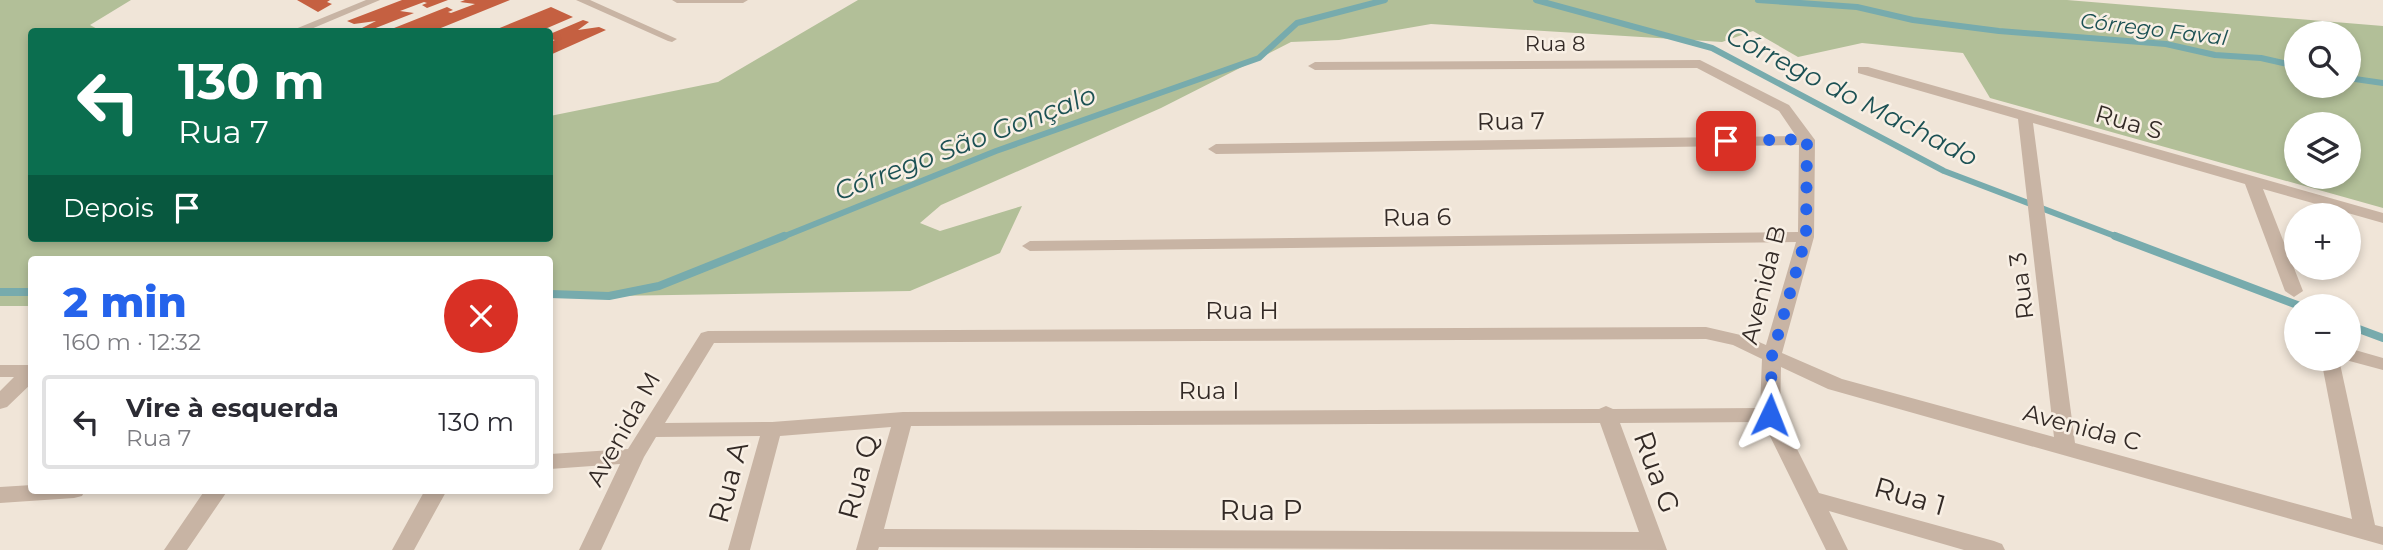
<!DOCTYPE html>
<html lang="pt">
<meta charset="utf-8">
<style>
body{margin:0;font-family:Montserrat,sans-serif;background:#f7f7f7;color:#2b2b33;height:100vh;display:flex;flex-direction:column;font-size:26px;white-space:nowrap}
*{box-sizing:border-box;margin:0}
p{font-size:23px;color:#7c7c81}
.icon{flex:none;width:38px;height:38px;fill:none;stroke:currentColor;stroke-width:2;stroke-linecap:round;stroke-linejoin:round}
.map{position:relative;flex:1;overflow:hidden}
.drawer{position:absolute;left:28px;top:256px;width:525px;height:238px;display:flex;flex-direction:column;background:#fff;border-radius:7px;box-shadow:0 4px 10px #0003}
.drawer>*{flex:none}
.hud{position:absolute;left:28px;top:28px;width:525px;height:214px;border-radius:7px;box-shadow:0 4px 10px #0003;background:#0b6e4f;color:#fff;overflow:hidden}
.tools{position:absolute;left:2284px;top:21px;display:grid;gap:14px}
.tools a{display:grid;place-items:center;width:77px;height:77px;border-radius:50%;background:#fff;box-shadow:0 4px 10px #0003;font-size:35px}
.pin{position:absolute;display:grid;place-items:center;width:60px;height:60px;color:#fff;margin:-30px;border-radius:14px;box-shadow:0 4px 10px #0006}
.me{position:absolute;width:77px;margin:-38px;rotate:2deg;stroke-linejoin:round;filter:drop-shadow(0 0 5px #0008)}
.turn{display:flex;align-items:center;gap:24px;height:147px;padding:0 35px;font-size:32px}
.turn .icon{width:91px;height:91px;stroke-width:2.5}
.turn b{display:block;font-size:49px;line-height:60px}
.then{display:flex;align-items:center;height:66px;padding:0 35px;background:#0003;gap:14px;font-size:26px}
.round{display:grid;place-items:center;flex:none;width:74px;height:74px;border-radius:37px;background:#f7f7f7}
.overview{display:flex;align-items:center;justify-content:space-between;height:119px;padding:0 35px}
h1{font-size:42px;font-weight:800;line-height:52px;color:#2563eb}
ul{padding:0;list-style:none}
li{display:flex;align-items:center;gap:21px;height:94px;margin:0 14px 10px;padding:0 21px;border:4px solid #e1e1e2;border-radius:7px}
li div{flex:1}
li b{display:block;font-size:26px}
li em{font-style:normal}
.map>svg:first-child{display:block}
</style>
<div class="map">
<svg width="2383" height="550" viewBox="0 0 2383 550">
<rect width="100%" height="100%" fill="#f0e5d8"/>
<path fill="#b2bf98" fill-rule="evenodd" d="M0,0H131L90,25L101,31L32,32V238H550V116L718,82L858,0H2067L2383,26V208L1990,98L1963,53L1862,43L1798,57L1753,31L1722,42L1431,24L1339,40L1291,42L1161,108L941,205L920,223L940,231L1022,206L1000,253L910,291L550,297V259H32L31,306H0ZM2296,33H2348V86H2296ZM2296,124H2348V177H2296Z"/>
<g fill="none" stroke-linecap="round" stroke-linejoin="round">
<path stroke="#77abad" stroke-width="6" d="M1536,0L1712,48L1944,171L2120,238
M1758,0L1857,7L1913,20L1999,31L2166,44L2215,55L2261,58L2296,66
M2348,78L2383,83
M780,238L996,151L1259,58L1297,23L1385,0"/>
<path stroke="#77abad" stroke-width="8" d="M2115,236L2300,306
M0,292H32
M550,294L609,296L659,286L784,236
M2348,325L2383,338"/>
</g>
<path fill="#c56041" d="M297,0H330L327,2L332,4L318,12Z
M402,0H448L427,8L422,5L427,3L424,2L400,11L414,13L368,31L362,28L376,21L354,24L347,21Z
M465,0H510L431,32H384L447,7L453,10L448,12L451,13L475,4L460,2Z
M551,7L573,17L538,32H490Z
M583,20L589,22L578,30L599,27L606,30L550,55V42L555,40L550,39V34Z"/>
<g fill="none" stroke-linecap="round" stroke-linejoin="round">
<path fill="#c8b4a4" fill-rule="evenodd" d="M366,0H380L304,32H288Z
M576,0H590L677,39L672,42L668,41Z
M672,0H748L743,3H677Z"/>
<path fill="#c8b4a4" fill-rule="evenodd" d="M1700,60L1789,105L1815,140L1814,237L1782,353L1842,379L2054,437L2018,119L1858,73V67H1868L2383,213V223L2263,189L2303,291L2294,297L2285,291L2245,184L2033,123L2075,443L2352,519L2321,359H2339L2375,525L2383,527V545L1828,389L1781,367L1780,415L1819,493L1994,541L2002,544L2005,550H1964L1829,511L1848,550H1826L1763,422L1620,423L1667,550L879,547L878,550H856L891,427L780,436L750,550H728L760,436L656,437L644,457L601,550H579L620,464L550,469V454L628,449L701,333L708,331L1706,327L1745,336L1766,345L1796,242L1030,251L1022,246L1030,241L1798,232L1799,145L1216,154L1208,149L1216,144L1796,136L1779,111L1697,68L1315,70L1308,66L1315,62ZM1706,339L1733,345L1762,359L1760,408L1613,409L1606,406L1599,409L903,412L772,422L665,423L714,343ZM1600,423L1639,532L884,529L911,426Z
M2348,348L2383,358V370L2342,359H2348Z
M0,365H32V383L7,407L0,409V391L14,377H0Z
M32,485V490H85L82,496L74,498L0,503V487Z
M205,490H228L187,550H164Z
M425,490H447L414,550H392Z"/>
</g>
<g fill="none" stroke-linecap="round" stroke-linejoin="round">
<path stroke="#2563eb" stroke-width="12" stroke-dasharray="0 21.6" d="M1726,141L1807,139L1806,237L1772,356L1770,415"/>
</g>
<g text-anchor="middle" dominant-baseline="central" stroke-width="5" stroke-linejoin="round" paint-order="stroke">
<g font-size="21" font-style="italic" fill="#1c5154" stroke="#f8efe4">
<text transform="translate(2154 29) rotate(7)">Córrego Faval</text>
</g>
<g font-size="21" fill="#332a26" stroke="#f8efe4">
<text x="1555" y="43">Rua 8</text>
</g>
<g font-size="24" fill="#332a26" stroke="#f8efe4">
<text transform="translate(1511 121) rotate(-1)">Rua 7</text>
<text transform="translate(2129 122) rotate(16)">Rua S</text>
<text transform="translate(1417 217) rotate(-1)">Rua 6</text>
<text transform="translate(1763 285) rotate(-76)">Avenida B</text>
<text transform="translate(2021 286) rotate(-97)">Rua 3</text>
<text x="1242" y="310">Rua H</text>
<text x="1209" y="390">Rua I</text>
<text transform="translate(2082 427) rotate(15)">Avenida C</text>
<text transform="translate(623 429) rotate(-61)">Avenida M</text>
</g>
<g font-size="26" font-style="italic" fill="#1c5154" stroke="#f8efe4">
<text transform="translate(1852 96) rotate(27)">Córrego do Machado</text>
<text transform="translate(965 143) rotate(-21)">Córrego São Gonçalo</text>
</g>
<g font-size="28" fill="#332a26" stroke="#f8efe4">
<text transform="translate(1657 472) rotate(70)">Rua G</text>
<text transform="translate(858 477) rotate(-75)">Rua Q</text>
<text transform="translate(728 482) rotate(-75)">Rua A</text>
<text transform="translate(1910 496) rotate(16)">Rua 1</text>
<text x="1261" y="510">Rua P</text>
</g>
</g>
</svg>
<div class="tools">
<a><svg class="icon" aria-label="search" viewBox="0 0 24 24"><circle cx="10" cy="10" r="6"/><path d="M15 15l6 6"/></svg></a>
<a><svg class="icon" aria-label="layers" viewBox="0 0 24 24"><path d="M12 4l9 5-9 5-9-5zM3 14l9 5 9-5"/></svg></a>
<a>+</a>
<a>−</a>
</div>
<div class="pin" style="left:1726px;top:141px;background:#d93025"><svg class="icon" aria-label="arrive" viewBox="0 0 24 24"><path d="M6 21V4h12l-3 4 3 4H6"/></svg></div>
<svg class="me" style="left:1770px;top:415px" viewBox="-20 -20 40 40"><path d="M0-17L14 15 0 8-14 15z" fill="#2563eb" stroke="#fff" stroke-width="4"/></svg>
<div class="hud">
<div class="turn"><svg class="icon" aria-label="left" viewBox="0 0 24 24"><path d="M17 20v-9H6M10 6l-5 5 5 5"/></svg><div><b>130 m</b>Rua 7</div></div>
<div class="then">Depois<svg class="icon" aria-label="arrive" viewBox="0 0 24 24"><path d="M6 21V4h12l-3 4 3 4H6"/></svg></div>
</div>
<section class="drawer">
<div class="overview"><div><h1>2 min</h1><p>160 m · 12:32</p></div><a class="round" style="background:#d93025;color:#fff"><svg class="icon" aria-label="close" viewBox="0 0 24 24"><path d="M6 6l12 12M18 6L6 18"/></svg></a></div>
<ul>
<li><svg class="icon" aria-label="left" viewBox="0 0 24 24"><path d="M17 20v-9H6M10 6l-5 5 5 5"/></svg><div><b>Vire à esquerda</b><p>Rua 7</p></div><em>130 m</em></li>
</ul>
</section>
</div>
